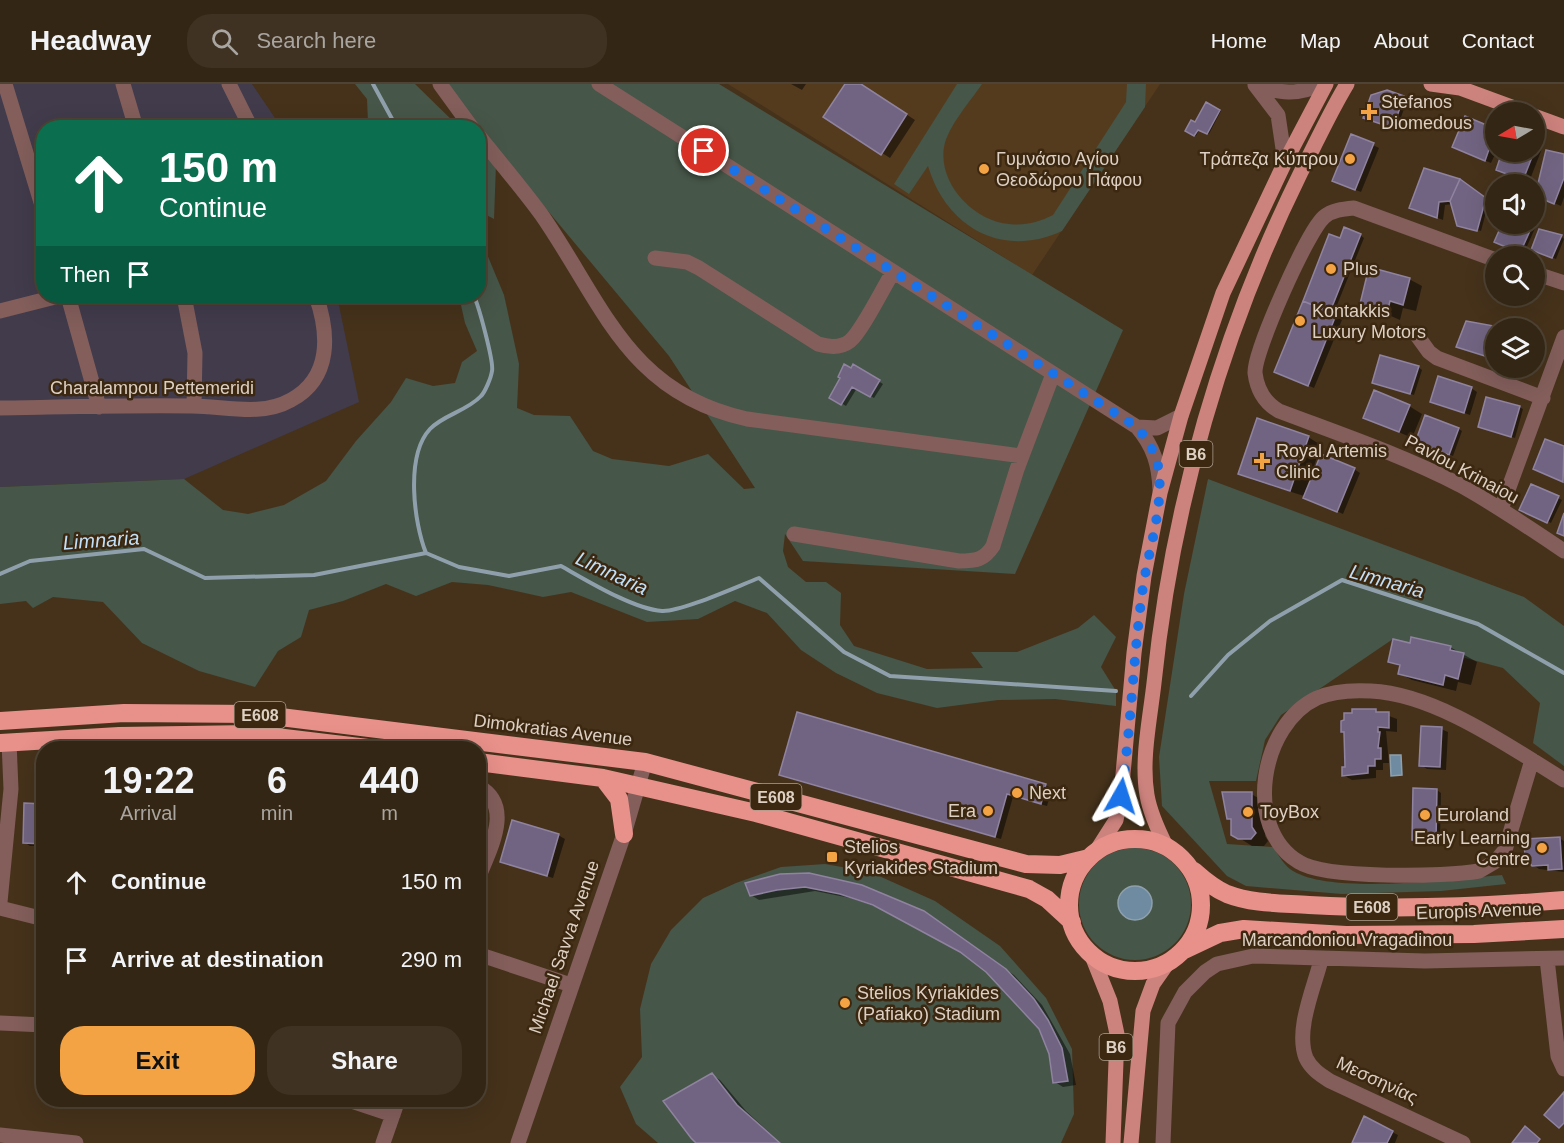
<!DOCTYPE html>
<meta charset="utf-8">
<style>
body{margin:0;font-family:Helvetica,sans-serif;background:#3f3222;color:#f1f3f6;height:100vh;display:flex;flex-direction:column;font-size:22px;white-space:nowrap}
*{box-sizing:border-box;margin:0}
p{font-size:20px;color:#a9a5a0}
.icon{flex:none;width:33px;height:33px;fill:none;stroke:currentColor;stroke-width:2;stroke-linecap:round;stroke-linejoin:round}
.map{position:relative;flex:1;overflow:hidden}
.drawer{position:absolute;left:36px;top:657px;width:450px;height:366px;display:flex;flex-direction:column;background:#342614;border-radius:24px;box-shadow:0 6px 24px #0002,0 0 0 2px #4e4334}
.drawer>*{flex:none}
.banner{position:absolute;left:36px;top:36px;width:450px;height:183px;border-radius:24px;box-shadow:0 6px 24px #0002,0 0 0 2px #4e4334;background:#0b6e4f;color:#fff;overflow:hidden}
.needle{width:39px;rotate:260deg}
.tools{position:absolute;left:1485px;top:18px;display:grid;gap:12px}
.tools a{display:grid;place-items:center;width:60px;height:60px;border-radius:50%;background:#342614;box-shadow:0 6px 24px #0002,0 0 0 2px #4e4334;font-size:30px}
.pin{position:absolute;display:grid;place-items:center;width:51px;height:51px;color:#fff;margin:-26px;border:3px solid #fff;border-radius:50%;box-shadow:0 2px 6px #0007}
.me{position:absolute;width:66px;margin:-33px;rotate:6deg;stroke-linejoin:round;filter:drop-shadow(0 0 4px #0008)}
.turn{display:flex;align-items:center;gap:21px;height:126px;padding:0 24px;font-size:27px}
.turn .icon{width:78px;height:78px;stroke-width:2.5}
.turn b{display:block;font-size:42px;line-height:51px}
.then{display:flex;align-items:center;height:57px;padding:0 24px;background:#0003;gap:12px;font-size:22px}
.eta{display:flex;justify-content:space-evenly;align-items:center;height:102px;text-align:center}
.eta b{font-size:36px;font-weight:700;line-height:42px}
.action{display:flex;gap:12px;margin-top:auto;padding:12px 24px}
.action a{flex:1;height:69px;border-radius:24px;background:#f4a344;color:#111;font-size:24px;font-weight:700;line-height:69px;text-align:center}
.action a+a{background:#3f3222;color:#f1f3f6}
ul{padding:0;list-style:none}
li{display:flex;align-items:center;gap:18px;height:78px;padding:0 24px}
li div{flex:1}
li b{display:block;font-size:22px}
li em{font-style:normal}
header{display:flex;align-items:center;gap:36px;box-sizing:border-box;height:84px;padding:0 30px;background:#342614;border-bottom:2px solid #4e4334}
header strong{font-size:28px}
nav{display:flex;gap:33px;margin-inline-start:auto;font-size:21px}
.search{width:420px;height:54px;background:#3f3222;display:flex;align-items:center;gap:15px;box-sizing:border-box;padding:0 21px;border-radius:24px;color:#a9a5a0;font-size:22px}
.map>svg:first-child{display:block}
</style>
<header>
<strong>Headway</strong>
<div class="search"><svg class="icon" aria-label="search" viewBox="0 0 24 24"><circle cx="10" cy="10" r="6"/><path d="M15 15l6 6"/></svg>Search here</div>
<nav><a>Home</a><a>Map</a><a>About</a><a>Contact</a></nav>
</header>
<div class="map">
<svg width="1564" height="1059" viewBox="0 0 1564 1059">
<rect width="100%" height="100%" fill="#46321b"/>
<path fill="#413b4c" d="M0,0H252L281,43L44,44V212H337L359,318L184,395L0,403Z"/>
<path fill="#543b1e" d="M728,0H1160L1032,191Z"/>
<path fill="#465648" d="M355,0H415L459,43H373L368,38L367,15Z
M442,0H719L1123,246L1015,490L803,477L785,450L783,467L788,483L806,498H826L841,509L840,541L854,562L927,585L983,584L971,568H1017L1078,544L1094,531L1116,553L1101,583L1116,607V622L1055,615L998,616L937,624L877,609L836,589L801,566L767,529L735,517L698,535L647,538L571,508L543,513L488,501L452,498L416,512L386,500L343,517L309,526L301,553L278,567L255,603L199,587L142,559L103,518L53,513L33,524L26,517L0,520V403L184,395L223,426L248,430L284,421L326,397L356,357L391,318L406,294L433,302L455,299L462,278L477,267L465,239L459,212H478L479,151L504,211L519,280L517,324L534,331L570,332L593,367L612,375L669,382L708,370L744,405L755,404L669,272Z
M957,0H982C970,18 948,42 944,63C938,100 974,137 1009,140C1025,142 1039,138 1053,131L1126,18L1127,0H1146L1145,23L1062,147C1002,175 946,143 928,82L909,110L894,100Z
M478,63L496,80L494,135L479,127Z
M1208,395L1524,513L1564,542V682L1533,659L1540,619L1503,584L1393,555L1281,631L1265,656L1256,697H1209L1227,760L1273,763C1278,770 1285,783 1293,787C1332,811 1454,795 1502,791L1506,800L1441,807L1342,810L1246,802L1227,792L1162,722L1159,673L1184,510Z
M1079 820a56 56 0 1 1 112 0a56 56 0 1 1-112 0Z
M825,780L870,788L935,817L1000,862L1046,914L1072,965L1074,1030L1061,1059H658L636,1040L620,1003L642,973L640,925L651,880L671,846L703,814L736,799L781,783Z"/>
<path fill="#6e8ba2" stroke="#8fa0ac" stroke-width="1.5" d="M1390,671H1401L1402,691L1391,692Z
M1118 819a17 17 0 1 1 34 0a17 17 0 1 1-34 0Z"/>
<path fill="#0007" d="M791,0H806L802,6Z
M846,0H860L915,36L890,74L825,33Z
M1387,8L1407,16L1397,45L1369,35Z
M1207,20L1221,27L1209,50L1200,45L1196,52L1187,46L1196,40Z
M1496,46V68L1491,79L1460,66Z
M1534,58L1543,62L1529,98L1498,85L1504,68H1534Z
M1373,61L1379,64L1361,108L1340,100Z
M1564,72V113L1561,122L1543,114Z
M1465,100L1489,117L1481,147L1460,141L1453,120L1445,121L1443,136L1417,126Z
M1503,140H1530L1536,142L1524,169L1496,158Z
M1360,151L1364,154L1333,231L1342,236L1314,304L1276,288L1304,217L1340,156Z
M1561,152L1564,155L1556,175L1536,167Z
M1409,195L1422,202L1416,227L1403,224L1400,236L1361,219Z
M1467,239L1495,244L1487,272L1458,262Z
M854,282L883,300L874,314L857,304L846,322L831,313Z
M1418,283L1422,286L1414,311L1374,298Z
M1471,304L1477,308L1470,331L1431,317Z
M1409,322L1422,330L1412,354L1365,333Z
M1519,323L1523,325L1515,354L1479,343Z
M1459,345L1462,347L1453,372L1421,360Z
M1308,353L1321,361L1310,394L1354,385L1360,389L1343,430L1304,412L1253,396L1240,389Z
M1532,402L1562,416L1551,439L1525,427Z
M1411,561L1450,563L1477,578L1471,601L1458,598L1456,607L1412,596L1399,589L1401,583L1389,577Z
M1376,627L1397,635V648L1386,647L1389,679H1383V686H1376V694L1352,696L1343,691Z
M798,630L1046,701L1052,705L1047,722L1013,713L1001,755L787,694L781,690Z
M1441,645L1448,648L1446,686L1427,685L1421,681Z
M1437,706L1441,709L1440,758L1417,757L1413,755Z
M1251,710L1264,717L1265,752L1268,757L1264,762H1252L1233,750L1232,736L1228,734Z
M44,722V762H30L24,758Z
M558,751L565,755L553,794L502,777Z
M1559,754L1564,757V788L1539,785L1533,781Z
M780,791L932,834L1014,891L1042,921L1070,970L1076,1001L1063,1003L1055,998L1051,970L1041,944L987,887L962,868L883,825L850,814L815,807L759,816L751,811Z
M712,991L720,996L746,1027L781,1059H698Z
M1364,1034L1398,1051L1395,1059H1354Z"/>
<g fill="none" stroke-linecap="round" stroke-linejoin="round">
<path stroke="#8fa0ac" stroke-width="4" d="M373,0L397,44
M426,469C414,439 405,372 430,345C443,331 467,327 481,312C485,308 491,294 492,287C494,278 479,223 474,212
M0,490L30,477L144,465L205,494L314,491L426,469L459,483L509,492L561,482C586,496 633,525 662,527C681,528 738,502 759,494L844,568L890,592L1116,607
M1191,612L1228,571L1270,537L1342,496L1478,540L1564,589"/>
</g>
<path fill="#716482" stroke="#8f83a0" stroke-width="1.5" d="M845,0H861L907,30L881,71L823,33Z
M1387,6L1404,12L1393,44L1363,34L1371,11Z
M1206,18L1220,26L1207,50L1198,46L1194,52L1185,47L1191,36L1195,38Z
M1465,32L1496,45L1485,77L1452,63Z
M1351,50L1374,59L1355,106L1332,97Z
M1546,66L1564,70V94L1554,120L1535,112Z
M1502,68H1534L1523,96L1496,86Z
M1424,84L1460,95L1450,117L1439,118L1437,134L1409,124Z
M1460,95L1486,114L1477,147L1457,142L1450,117Z
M1502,140H1533L1520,169L1494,158Z
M1344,143L1361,150L1330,228L1303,217L1329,150L1340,154Z
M1539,145L1562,151L1552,174L1531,166Z
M1369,183L1410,194L1403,221L1390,217L1387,230L1360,220Z
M1303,217L1336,231L1308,302L1274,288Z
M1466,237L1494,242L1485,272L1456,263Z
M1380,271L1419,282L1410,310L1372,299Z
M844,280L851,284L853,280L880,296L870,313L852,303L841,321L829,314L840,294L838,293Z
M1438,292L1472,303L1464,329L1430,318Z
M1374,306L1410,321L1399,348L1363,334Z
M1486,313L1520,322L1511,353L1478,343Z
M1425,331L1459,344L1449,371L1415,359Z
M1257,334L1309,352L1290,407L1238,390Z
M1545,355L1564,362L1563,398L1533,385Z
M1321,370L1355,384L1337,428L1303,414Z
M1531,400L1559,412L1547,439L1519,426Z
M1564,429V452L1557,449Z
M1411,553L1451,562L1450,566L1464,569L1458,595L1445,591L1443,601L1398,590L1400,581L1388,578L1393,555L1410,559Z
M1352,625H1376V628H1389V644L1378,643V648H1380L1378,664H1381V675H1375V682H1368V689L1342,692V683H1345L1344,648H1341V637L1344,636V629H1352Z
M797,628L1046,700L1041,720L1007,710L995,753L779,691Z
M1421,642L1442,643L1440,683L1419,682Z
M1413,704L1437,705L1436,757L1412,756Z
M1222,708H1252V743L1256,749L1251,755H1238L1231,751V735H1227Z
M24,719L44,720V760L23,759Z
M512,736L559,750L547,792L500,778Z
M1560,753L1562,785L1548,786V781L1532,782L1525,773L1524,755Z
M809,789L862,801L924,827L1006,885L1034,915L1048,936L1062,964L1068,997L1053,999L1049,970L1039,945L986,888L960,868L873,821L840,810L805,803L777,806L750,812L745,799L780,790Z
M712,989L737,1021L780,1059H696L691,1054L663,1017Z
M1564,1008V1039L1559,1044L1544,1031Z
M1364,1032L1393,1047L1387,1059H1352Z
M1525,1042L1540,1055L1537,1059H1512Z"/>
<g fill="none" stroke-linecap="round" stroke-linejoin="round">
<path stroke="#835e5b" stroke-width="15" d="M5,0L44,128
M123,0L136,44
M229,0L251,44
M440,0L472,44
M599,0L1137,343C1154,363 1159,381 1160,406
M1255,1L1278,31L1285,78
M1255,1C1280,9 1297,12 1321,0
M478,51C499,77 521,103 541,130C603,219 627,309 747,335L1022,372
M655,174L687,178L699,184L818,260C828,263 840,265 850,257C862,247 883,204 893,188
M1496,176L1354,124C1343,125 1332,126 1324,133C1307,148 1254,268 1255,289C1257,305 1265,319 1279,327C1340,350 1402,371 1460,401C1496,421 1530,444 1564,467
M1534,189L1564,199
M68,212L99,323
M184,212L195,269L194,322
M0,227L59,212
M1416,250L1429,268L1437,274L1543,314
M0,324C64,323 128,321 192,322C225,322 261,333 291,316C332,294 329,249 316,212
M1137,343L1157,344L1181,332
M1501,425L1564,253
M794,450L959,477C976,477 984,476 993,462L1017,385L1053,290
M1532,676L1505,766L1496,777L1479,787C1446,793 1325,795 1299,778C1242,744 1261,640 1317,614C1333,607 1354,606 1371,607C1436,610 1510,663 1564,696
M478,702C515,722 489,766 478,795
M0,818L11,705L9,658
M0,824L44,835
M478,870L571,901
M1547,875L1558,972L1564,985
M1321,876C1314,904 1295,946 1306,974C1311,985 1321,991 1330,997L1463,1059
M0,939L44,941
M348,1016L393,1031
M0,1051L76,1059
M383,1059L398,1016
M518,1059L624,750L645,678
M1163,1059L1168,939L1185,908L1205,888L1217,880L1253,872L1425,877L1564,874"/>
<path stroke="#cc827d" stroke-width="15" d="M1431,0L1460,4L1525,28
M1534,32L1564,43
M1166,762C1158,746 1150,729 1147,711C1141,676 1150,635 1154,599C1172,422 1222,248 1301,88C1316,59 1330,28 1347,0
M1095,769L1116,736L1121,712L1134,569L1144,492L1160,409L1181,332L1223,209L1285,78L1326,0
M1092,872L1110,917L1117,950L1113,1059
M1131,1059L1143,927L1153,900L1167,880"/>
<path stroke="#e8908a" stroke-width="18" d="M0,637L124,629L256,630L645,678L1026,780L1060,781L1089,774
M0,659L119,652L251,650L368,664
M478,678L603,694L756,729L1029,805L1047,815L1072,838
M603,694L619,715L624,750
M1069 821a66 66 0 1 1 132 0a66 66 0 1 1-132 0Z
M1194,787C1204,796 1215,805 1227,810C1253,820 1282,819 1309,821C1394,826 1479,823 1564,816
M1184,866L1220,849L1244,845L1346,851L1474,850L1564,845"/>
</g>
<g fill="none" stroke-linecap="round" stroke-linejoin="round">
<path stroke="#1a73e8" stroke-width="10" stroke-dasharray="0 18" d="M704,67L1137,343C1148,357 1157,370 1159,388C1163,428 1147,470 1142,510C1133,577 1131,645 1121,712"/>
</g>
<g fill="#f4a344" stroke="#3c2811" stroke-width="2">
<path d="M1366 19h6v6h6v6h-6v6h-6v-6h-6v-6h6z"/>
<circle cx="1350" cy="75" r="6"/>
<circle cx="984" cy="85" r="6"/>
<circle cx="1331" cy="185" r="6"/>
<circle cx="1300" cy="237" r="6"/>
<path d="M1259 368h6v6h6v6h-6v6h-6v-6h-6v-6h6z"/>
<circle cx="1017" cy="709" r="6"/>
<circle cx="988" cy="727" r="6"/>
<circle cx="1248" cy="728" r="6"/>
<circle cx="1425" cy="731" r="6"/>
<circle cx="1542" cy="764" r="6"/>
<rect x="826" y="767" width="12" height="12" rx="3"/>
<circle cx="845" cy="919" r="6"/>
</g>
<g text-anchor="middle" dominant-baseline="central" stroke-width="5" stroke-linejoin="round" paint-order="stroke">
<g fill="#3c2811" stroke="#ad9e8e" stroke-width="1.5">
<rect x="1179.5" y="357" width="33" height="26" rx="4.5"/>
<rect x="234.5" y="618" width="51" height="26" rx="4.5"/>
<rect x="750.5" y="700" width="51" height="26" rx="4.5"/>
<rect x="1346.5" y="810" width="51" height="26" rx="4.5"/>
<rect x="1099.5" y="950" width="33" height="26" rx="4.5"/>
</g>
<g font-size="16" font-weight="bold" fill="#ddd0c3">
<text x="1196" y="370">B6</text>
<text x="260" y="631">E608</text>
<text x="776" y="713">E608</text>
<text x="1372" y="823">E608</text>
<text x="1116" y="963">B6</text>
</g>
<g font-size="18" fill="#ddd0c3" stroke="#3c2811" text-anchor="start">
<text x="1381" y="18">Stefanos<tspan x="1381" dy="21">Diomedous</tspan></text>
<text x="996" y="75">Γυμνάσιο Αγίου<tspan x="996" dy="21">Θεοδώρου Πάφου</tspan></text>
<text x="1338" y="75" text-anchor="end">Τράπεζα Κύπρου</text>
<text x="1343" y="185">Plus</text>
<text x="1312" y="227">Kontakkis<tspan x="1312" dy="21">Luxury Motors</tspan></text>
<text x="1276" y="367">Royal Artemis<tspan x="1276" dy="21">Clinic</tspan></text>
<text x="1029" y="709">Next</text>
<text x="976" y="727" text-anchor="end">Era</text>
<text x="1260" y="728">ToyBox</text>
<text x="1437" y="731">Euroland</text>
<text x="1530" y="754" text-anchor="end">Early Learning<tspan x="1530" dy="21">Centre</tspan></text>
<text x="844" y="763">Stelios<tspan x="844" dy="21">Kyriakides Stadium</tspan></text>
<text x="857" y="909">Stelios Kyriakides<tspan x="857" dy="21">(Pafiako) Stadium</tspan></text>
</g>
<g font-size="18" fill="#ddd0c3" stroke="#3c2811">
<text x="152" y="304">Charalampou Pettemeridi</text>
<text transform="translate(1462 385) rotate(28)">Pavlou Krinaiou</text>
<text transform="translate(553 646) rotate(7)">Dimokratias Avenue</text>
<text transform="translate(1479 827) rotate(-2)">Europis Avenue</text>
<text x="1347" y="856">Marcandoniou Vragadinou</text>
<text transform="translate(564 863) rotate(-71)">Michael Savva Avenue</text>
<text transform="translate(1377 996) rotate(25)">Μεσσηνίας</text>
</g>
<g font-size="20" font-style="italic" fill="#c1dff8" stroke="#3c2811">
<text transform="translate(101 456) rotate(-4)">Limnaria</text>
<text transform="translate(612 489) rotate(25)">Limnaria</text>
<text transform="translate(1387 497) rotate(16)">Limnaria</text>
</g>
</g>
</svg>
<div class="tools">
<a><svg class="needle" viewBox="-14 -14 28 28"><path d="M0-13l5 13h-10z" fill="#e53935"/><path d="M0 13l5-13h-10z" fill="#a9a5a0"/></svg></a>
<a><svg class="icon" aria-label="sound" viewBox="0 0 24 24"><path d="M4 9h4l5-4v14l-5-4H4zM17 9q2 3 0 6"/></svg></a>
<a><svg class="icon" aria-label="search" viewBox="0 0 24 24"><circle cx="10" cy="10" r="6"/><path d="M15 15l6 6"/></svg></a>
<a><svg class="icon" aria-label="layers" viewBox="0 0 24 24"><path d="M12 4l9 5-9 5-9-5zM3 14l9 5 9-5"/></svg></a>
</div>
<div class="pin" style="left:704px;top:67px;background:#d93025"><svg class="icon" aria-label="arrive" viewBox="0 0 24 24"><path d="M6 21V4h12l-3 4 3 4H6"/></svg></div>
<svg class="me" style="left:1121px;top:712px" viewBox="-20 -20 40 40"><path d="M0-17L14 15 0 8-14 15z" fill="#1a73e8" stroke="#fff" stroke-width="4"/></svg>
<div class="banner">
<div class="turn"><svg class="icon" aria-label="ahead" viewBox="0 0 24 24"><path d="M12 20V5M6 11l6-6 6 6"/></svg><div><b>150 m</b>Continue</div></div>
<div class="then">Then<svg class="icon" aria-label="arrive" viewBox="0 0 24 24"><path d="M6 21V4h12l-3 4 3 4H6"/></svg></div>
</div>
<section class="drawer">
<div class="eta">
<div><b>19:22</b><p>Arrival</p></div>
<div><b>6</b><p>min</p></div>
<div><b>440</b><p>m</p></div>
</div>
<ul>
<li><svg class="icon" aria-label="ahead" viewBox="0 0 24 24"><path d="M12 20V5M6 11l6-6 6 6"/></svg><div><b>Continue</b></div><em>150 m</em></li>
<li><svg class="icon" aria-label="arrive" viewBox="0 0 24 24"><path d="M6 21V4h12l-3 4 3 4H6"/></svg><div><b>Arrive at destination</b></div><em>290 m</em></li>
</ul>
<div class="action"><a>Exit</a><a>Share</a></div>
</section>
</div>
